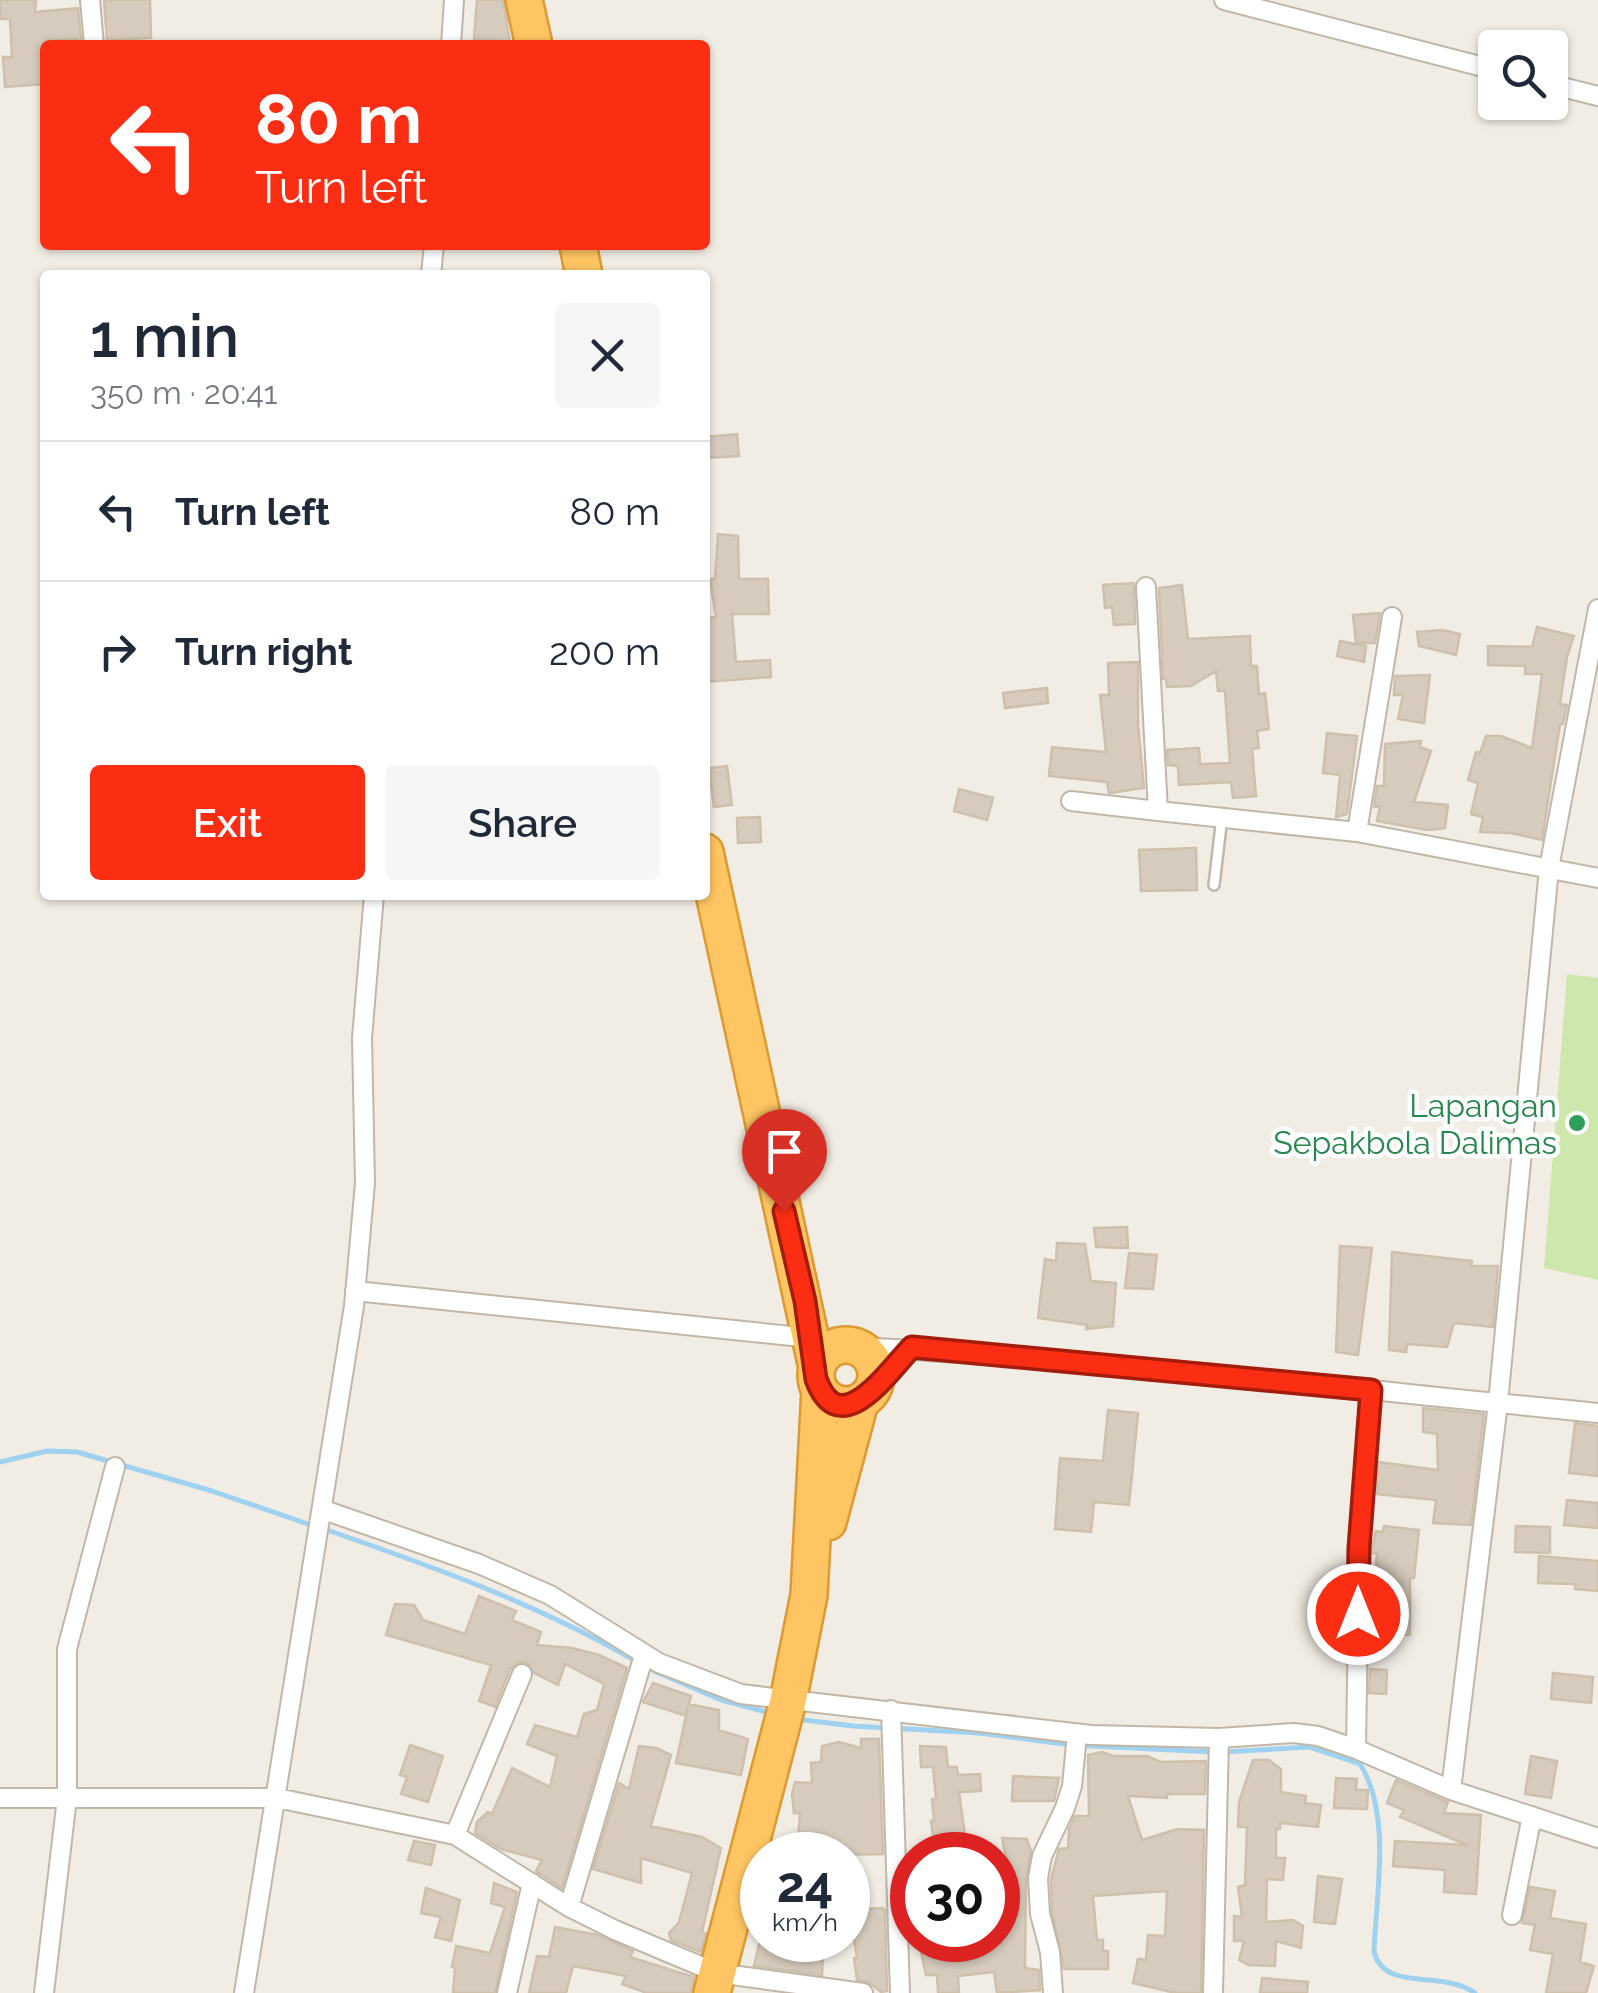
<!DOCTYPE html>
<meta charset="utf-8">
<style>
body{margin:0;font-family:Raleway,sans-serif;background:#f6f6f7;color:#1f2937;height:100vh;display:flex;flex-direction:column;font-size:38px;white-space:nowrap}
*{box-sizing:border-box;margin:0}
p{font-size:32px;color:#747a83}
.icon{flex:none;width:55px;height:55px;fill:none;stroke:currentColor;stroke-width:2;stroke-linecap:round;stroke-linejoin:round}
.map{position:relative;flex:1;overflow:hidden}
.panel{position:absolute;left:40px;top:270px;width:670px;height:630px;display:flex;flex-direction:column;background:#fff;border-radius:10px;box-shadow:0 2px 8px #0004}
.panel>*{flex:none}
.hud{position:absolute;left:40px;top:40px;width:670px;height:210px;border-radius:10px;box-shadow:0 2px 8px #0004;background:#fb2d12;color:#fff;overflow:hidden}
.tools{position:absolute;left:1478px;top:30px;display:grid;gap:20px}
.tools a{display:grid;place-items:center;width:90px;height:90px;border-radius:10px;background:#fff;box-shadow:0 2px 8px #0004;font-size:50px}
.speed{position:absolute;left:740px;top:1832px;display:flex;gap:20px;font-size:50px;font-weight:700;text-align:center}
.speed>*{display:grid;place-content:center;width:130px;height:130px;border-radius:50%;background:#fff;box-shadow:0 2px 8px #0004;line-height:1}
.speed small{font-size:25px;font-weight:400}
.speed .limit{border:15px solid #d22;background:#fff;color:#111}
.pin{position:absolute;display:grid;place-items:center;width:85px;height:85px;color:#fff;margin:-102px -42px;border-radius:50% 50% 50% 0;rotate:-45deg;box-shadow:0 0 10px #0007}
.pin .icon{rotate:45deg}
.me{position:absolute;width:110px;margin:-55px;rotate:0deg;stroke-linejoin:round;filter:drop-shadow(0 0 8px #0008)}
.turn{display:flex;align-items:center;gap:35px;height:210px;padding:0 50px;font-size:45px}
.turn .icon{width:130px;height:130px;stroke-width:2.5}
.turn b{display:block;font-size:70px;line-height:85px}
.round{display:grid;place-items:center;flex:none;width:105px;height:105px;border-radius:10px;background:#f6f6f7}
.overview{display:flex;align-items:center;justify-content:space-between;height:170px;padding:0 50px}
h1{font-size:60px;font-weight:600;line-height:75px}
.cta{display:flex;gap:20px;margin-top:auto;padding:20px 50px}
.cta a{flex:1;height:115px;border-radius:10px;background:#fb2d12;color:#fff;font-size:40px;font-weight:600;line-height:115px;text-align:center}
.cta a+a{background:#f6f6f7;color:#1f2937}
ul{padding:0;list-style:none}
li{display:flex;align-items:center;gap:30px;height:140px;padding:0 50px;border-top:2px solid #e0e1e3}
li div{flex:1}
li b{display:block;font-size:38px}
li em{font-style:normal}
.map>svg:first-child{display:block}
</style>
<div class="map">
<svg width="1598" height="1993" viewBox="0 0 1598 1993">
<rect width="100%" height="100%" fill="#f2ede4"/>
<path fill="#cee7ac" d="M1567,974L1598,978V1280L1544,1268Z"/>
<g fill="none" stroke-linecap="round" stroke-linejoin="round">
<path stroke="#9fd1f0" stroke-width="5" d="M0,1462L47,1451L77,1452L212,1491L314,1526
M324,1529C434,1567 535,1603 636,1661
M645,1667L721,1700L770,1713
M796,1719L853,1726L979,1733L1071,1745L1213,1752
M1224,1752L1309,1747L1360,1764C1392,1814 1376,1894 1374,1952C1385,1993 1441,1969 1475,1993"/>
</g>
<path fill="#d6cbbc" stroke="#cec0ac" stroke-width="2.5" d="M0,0H36L35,12L78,8L81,39L48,40V45H45V84L5,87L3,57H12L10,19H0Z
M104,0H150L151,38L107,40Z
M477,0H503L510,42L474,39Z
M737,434L739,456L705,458V437Z
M718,534L738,536L739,579H768L769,614H732L736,662L770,660L771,677L705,682V618L716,617L710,579H715Z
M1134,583L1135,624L1114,625L1112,607L1105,608L1103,585Z
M1182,585L1188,639L1250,636L1251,666H1257L1259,694L1265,693L1269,729L1257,731L1259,748L1252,749L1256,796L1233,798L1231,782L1179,785L1178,766L1168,765L1167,750L1199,748L1200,764L1230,763L1225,691H1218L1216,671L1191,686L1167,687L1166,679H1163L1159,588Z
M1380,613L1375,643H1356L1353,615Z
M1537,627L1574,636L1567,657L1560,704L1567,705L1563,724H1560L1542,840L1511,833L1480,832L1483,817L1471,814L1478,783L1468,780L1476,752L1480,753L1486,736H1501L1532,748L1542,674H1525V666L1488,665V646L1532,647Z
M1442,630L1460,634L1456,655L1419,646L1417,632Z
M1340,641L1366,646L1364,662L1337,656Z
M1138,662V724L1144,788L1109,793L1107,782L1049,776L1052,747L1106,752L1100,695H1109L1108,663Z
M1430,675L1424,723L1398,719L1403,695H1394L1395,676Z
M1047,688L1048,703L1005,708L1003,693Z
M1327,733L1357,736L1347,814L1336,817L1340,775L1323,773Z
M1421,741L1420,747L1431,751L1414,802L1448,805L1445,828L1427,830L1377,821L1380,806L1374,807L1377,786H1384L1385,744Z
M727,766L732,805L714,807L709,768Z
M959,789L993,798L987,820L954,811Z
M760,817L761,842L738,843L737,818Z
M1196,848L1197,890L1141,891L1139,850Z
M1127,1227L1128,1248L1096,1247L1094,1228Z
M1057,1243L1085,1244L1091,1281L1116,1283L1113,1326L1086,1329L1087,1325L1038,1318L1045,1259L1056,1261Z
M1340,1246L1372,1248L1358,1355L1336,1352Z
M1392,1252L1472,1261L1471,1266H1498L1493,1327L1454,1323L1447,1347L1407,1344L1406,1352L1389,1350Z
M1129,1253L1157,1255L1153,1289L1125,1288Z
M1423,1408L1484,1414L1471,1525L1433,1523L1436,1500L1377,1494L1378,1462L1438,1470L1437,1434L1423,1432Z
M1108,1410L1138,1413L1129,1505L1094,1502L1091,1532L1055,1529L1060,1458L1103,1461Z
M1575,1423L1598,1426V1476L1569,1473Z
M1567,1500L1598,1503V1528L1564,1525Z
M1384,1526L1419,1530L1414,1578H1410V1635L1388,1634V1606L1378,1605L1379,1565H1376L1377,1553H1371L1372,1549L1376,1531L1383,1532Z
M1516,1526L1550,1527V1553L1515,1552Z
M1539,1556L1598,1561V1591L1575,1589V1584L1538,1583Z
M479,1596L516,1611L512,1620L541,1632L537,1645L572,1648L599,1655L627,1668L562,1888L536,1871L542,1860L501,1849L475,1833L477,1822L488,1812L492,1814L512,1768L550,1787L557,1756L527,1744L535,1725L577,1737L584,1714L597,1710L604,1684L565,1664L558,1685L534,1673L528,1663L519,1662L510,1669L495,1707L479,1701L491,1665L386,1635L395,1604L414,1605L423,1620L465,1634Z
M1370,1669L1387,1670L1386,1694L1369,1693Z
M1553,1673L1593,1677L1591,1703L1551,1699Z
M653,1683L691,1696L689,1704L719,1710V1730L748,1739L741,1775L676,1763L688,1706L686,1716L643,1702Z
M861,1739H879L883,1854L831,1855L797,1851L800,1813H794L792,1794L795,1782L812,1783L811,1763L821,1762L822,1746L839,1742L861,1748Z
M410,1745L443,1756L428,1802L401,1794L407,1777L400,1775Z
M639,1746L656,1748L671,1755L651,1826L702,1837L721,1848L702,1932L706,1933L701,1952L671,1940L669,1933L679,1922L692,1873L641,1858V1883L593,1869L619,1783L629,1789Z
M920,1746L946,1747L948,1767H957L958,1775L980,1774L981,1791L959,1792L966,1843H962L963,1855H936L931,1821H934L932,1799H936L933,1767H921Z
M1102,1752L1114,1756H1147L1161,1762L1206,1761L1205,1794H1167V1798L1128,1796L1142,1840L1177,1829L1204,1830L1201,1993H1175L1133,1983L1138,1959L1146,1960L1148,1935L1165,1936L1167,1891L1093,1896L1097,1940H1103V1951H1108V1969H1064L1052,1912L1051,1879L1059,1849L1068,1848L1069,1829L1075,1816H1089L1088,1755Z
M1531,1756L1557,1761L1551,1798L1525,1794Z
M1253,1760H1269L1281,1769V1792L1306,1796L1305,1803L1321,1805L1318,1827L1280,1823V1829H1276V1858H1285L1283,1880L1267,1879L1266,1922L1293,1920L1303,1926L1301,1948L1276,1941L1275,1966L1248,1965L1239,1960L1244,1941H1234V1916L1242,1917L1238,1887L1245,1885L1247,1827H1238L1239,1802Z
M1013,1776L1059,1778L1054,1801H1012Z
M1336,1778L1357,1779L1356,1790H1368L1367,1809L1334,1808Z
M1396,1780L1448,1802L1444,1813L1481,1815L1476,1894L1444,1892L1445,1870L1393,1866L1395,1841L1467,1845L1400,1817L1404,1810L1387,1803Z
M1002,1838L1027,1839L1031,1851L1026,1878L1025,1968L1039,1970L1040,1990L997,1993L994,1972L958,1976L959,1993H938L937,1975H926L921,1952L946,1951V1940H998V1895L1013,1894Z
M414,1841L435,1845L431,1865L408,1860Z
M1318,1876L1342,1879L1335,1924L1314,1922Z
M494,1883L517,1892L495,1993H453L455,1968L452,1967L456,1946L490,1953L505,1907L491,1903Z
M1530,1887L1555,1891L1550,1918L1586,1924L1580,1962L1594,1966L1586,1993H1546L1553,1954L1530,1950L1535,1925L1522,1923Z
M426,1888L460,1900L451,1941L435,1937L441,1917L421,1913Z
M882,1908L885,1910L887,1991L881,1992L870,1983L857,1980L854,1958H857L849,1910Z
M555,1927L598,1935L633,1951L630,1957L694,1977L691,1993H647L622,1984L626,1976L573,1966L566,1993H529L537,1956L549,1957Z
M760,1940H811L810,1954L823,1955L822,1975L754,1966Z
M1262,1978L1308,1982L1307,1993H1260Z"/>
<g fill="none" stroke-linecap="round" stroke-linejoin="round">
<defs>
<path id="lane" d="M1214,885L1222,817"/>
<path id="street" d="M90,0L94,45
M1224,0L1495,70
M451,45L454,0
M1550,84L1598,96
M431,275L434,245
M1146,587L1158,811L1357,832L1598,878
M1598,609L1549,868L1498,1403L1451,1790L1598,1838
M1071,801L1158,811
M1357,832L1392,617
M355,1291L811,1338
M856,1347C1104,1359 1351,1389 1598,1413
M874,1388L912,1347
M324,1510L479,1564L550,1595L659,1663L741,1694L1091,1735L1219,1738L1294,1733L1318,1736L1356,1749L1451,1790
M891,1710L900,1993
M1356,1749L1359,1548L1371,1390
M0,1798H277L455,1835L569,1907L615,1930L717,1973L863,1993
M455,1835L522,1674
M569,1907L644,1655
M1512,1915L1532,1816
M44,1993L67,1798V1649L115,1467
M244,1993L354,1306L365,1183L362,1038L374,895
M507,1993L532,1883
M1053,1993L1050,1952L1040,1914L1038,1878L1042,1856L1065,1808L1072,1786L1077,1734
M1213,1993L1219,1738"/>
<path id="highway" d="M524,0L534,45
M578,245L584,275
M705,852C741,1024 781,1196 817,1368
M816 1375a30 30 0 1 1 60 0a30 30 0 1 1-60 0Z
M828,1522L860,1402
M712,1993L788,1701L809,1595L820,1390"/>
</defs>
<use href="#lane" stroke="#c0b7a9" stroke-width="14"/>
<use href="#street" stroke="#c0b7a9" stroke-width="22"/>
<use href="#highway" stroke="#dd9932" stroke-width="40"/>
<use href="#lane" stroke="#fff" stroke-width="9"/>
<use href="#street" stroke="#fff" stroke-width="18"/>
<use href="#highway" stroke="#fec562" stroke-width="35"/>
</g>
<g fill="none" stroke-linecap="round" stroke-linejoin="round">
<defs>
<path id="route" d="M784,1211L805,1301L816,1379C840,1445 889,1370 912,1347L1371,1390L1359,1548L1358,1614"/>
</defs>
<use href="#route" stroke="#a31d0c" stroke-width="25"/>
<use href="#route" stroke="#fb2d12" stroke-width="18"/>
</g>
<circle fill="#2e9e5b" stroke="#fff" stroke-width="4" cx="1577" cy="1123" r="10"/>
<g text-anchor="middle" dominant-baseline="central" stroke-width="9" stroke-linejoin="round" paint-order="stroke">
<g font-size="32" fill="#27864d" stroke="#fff" text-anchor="end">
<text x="1557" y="1105">Lapangan<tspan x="1557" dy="37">Sepakbola Dalimas</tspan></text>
</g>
</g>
</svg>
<div class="tools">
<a><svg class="icon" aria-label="search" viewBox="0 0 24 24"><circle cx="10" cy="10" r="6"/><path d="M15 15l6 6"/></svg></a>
</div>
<div class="speed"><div>24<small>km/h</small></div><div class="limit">30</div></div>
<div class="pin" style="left:784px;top:1211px;background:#d93025"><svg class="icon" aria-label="arrive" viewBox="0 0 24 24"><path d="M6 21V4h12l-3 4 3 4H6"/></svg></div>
<svg class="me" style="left:1358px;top:1614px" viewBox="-20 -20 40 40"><circle r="17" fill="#fb2d12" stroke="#fff" stroke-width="3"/><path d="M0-11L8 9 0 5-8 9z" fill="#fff"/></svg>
<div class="hud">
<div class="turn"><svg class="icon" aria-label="left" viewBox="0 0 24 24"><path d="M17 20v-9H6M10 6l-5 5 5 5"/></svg><div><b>80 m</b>Turn left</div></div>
</div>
<section class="panel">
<div class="overview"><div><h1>1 min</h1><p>350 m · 20:41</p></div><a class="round"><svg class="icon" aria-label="close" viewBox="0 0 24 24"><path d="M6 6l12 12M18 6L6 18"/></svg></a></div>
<ul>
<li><svg class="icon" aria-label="left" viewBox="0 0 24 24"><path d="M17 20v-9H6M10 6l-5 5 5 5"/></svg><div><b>Turn left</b></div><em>80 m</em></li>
<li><svg class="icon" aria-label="right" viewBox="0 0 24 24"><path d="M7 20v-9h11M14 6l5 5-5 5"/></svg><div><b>Turn right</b></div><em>200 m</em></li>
</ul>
<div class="cta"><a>Exit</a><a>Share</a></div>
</section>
</div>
